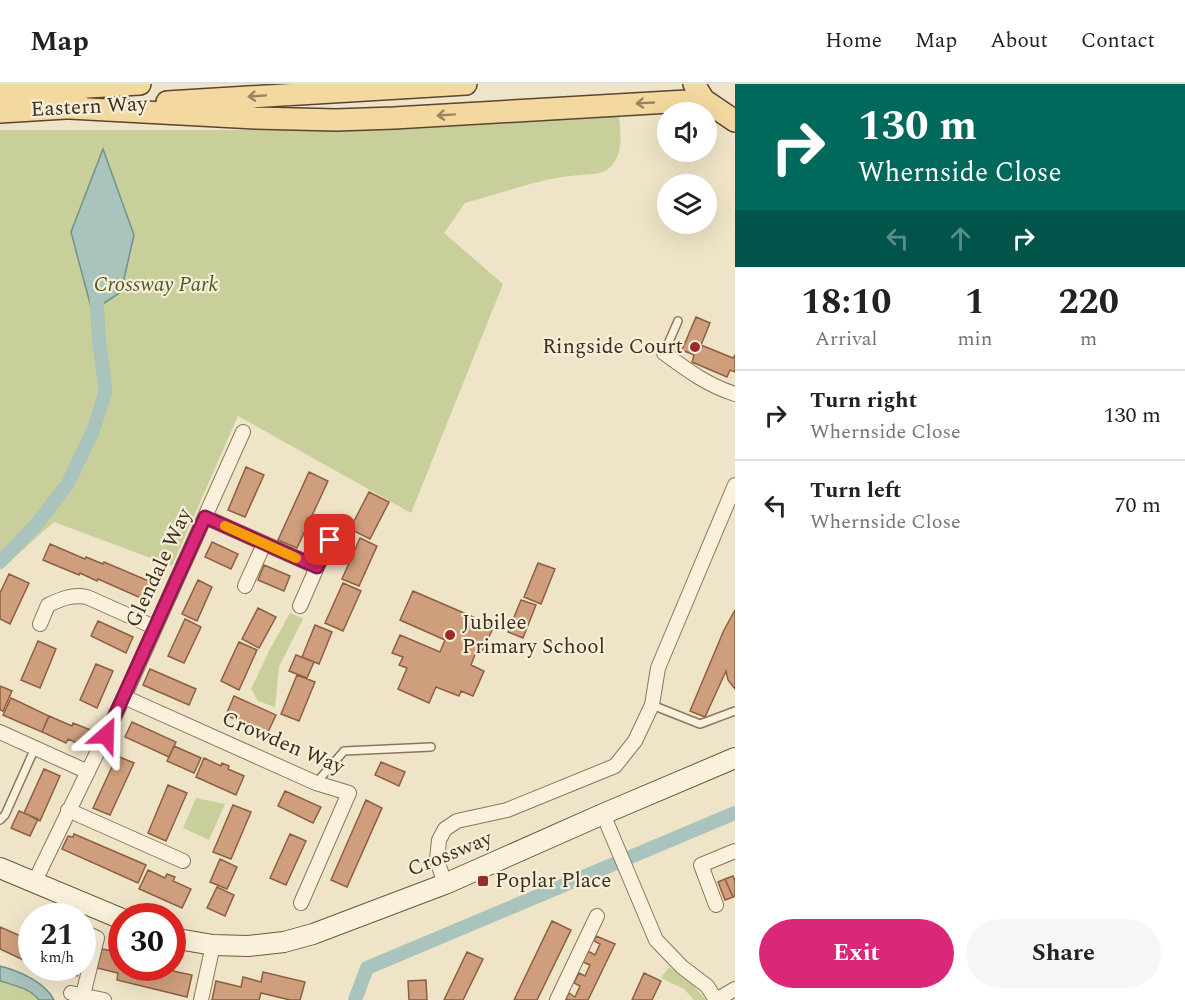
<!DOCTYPE html>
<style>
body{margin:0;font-family:Spectral,serif;background:#f6f6f6;color:#222;height:100vh;display:flex;flex-direction:column;font-size:22px;white-space:nowrap}
*{box-sizing:border-box;margin:0}
p{font-size:20px;color:#767676}
.icon{flex:none;width:33px;height:33px;fill:none;stroke:currentColor;stroke-width:2;stroke-linecap:round;stroke-linejoin:round}
.map{position:relative;flex:1;overflow:hidden}
.sheet{display:flex;flex-direction:column;background:#fff;width:450px}
.sheet>*{flex:none}
.hud{background:#00695c;color:#fff;overflow:hidden}
.controls{position:absolute;left:657px;top:18px;display:grid;gap:12px}
.controls a{display:grid;place-items:center;width:60px;height:60px;border-radius:50%;background:#fff;box-shadow:0 6px 24px #0002;font-size:30px}
.speed{position:absolute;left:18px;top:819px;display:flex;gap:12px;font-size:30px;font-weight:700;text-align:center}
.speed>*{display:grid;place-content:center;width:78px;height:78px;border-radius:50%;background:#fff;box-shadow:0 6px 24px #0002;line-height:1}
.speed small{font-size:15px;font-weight:400}
.speed .limit{border:9px solid #d22;background:#fff;color:#111}
.pin{position:absolute;display:grid;place-items:center;width:51px;height:51px;color:#fff;margin:-26px;border-radius:12px;box-shadow:0 3px 9px #0006}
.me{position:absolute;width:66px;margin:-33px;rotate:25deg;stroke-linejoin:round;filter:drop-shadow(0 0 4px #0008)}
.turn{display:flex;align-items:center;gap:21px;height:126px;padding:0 24px;font-size:27px}
.turn .icon{width:78px;height:78px;stroke-width:2.5}
.turn b{display:block;font-size:42px;line-height:51px}
.lanes{display:flex;align-items:center;height:57px;padding:0 24px;background:#0003;justify-content:center;gap:30px;direction:ltr}
.lanes .off{opacity:.35}
.eta{display:flex;justify-content:space-evenly;align-items:center;height:102px;text-align:center}
.eta b{font-size:36px;font-weight:700;line-height:42px}
.action{display:flex;gap:12px;margin-top:auto;padding:12px 24px}
.action a{flex:1;height:69px;border-radius:36px;background:#db2777;color:#fff;font-size:24px;font-weight:700;line-height:69px;text-align:center}
.action a+a{background:#f6f6f6;color:#222}
ul{padding:0;list-style:none}
li{display:flex;align-items:center;gap:18px;height:90px;padding:0 24px;border-top:2px solid #e0e0e0}
li div{flex:1}
li b{display:block;font-size:22px}
li em{font-style:normal}
header{display:flex;align-items:center;gap:36px;box-sizing:border-box;height:84px;padding:0 30px;background:#fff;border-bottom:2px solid #e0e0e0}
header strong{font-size:28px}
nav{display:flex;gap:33px;margin-inline-start:auto;font-size:21px}
main{display:flex;flex:1;min-height:0}
.map>svg:first-child{display:block}
</style>
<header>
<strong>Map</strong>
<nav><a>Home</a><a>Map</a><a>About</a><a>Contact</a></nav>
</header>
<main>
<div class="map">
<svg width="735" height="916" viewBox="0 0 735 916">
<rect width="100%" height="100%" fill="#f0e4c8"/>
<path fill="#c9cf9b" d="M619,30C620,47 624,65 613,80C605,91 591,90 579,91C540,94 503,109 465,119L444,149L503,200L411,429L238,332L172,482L54,438L0,486V46H350L471,41Z
M290,529L303,535L279,583L275,623L258,617L251,605L269,567Z
M196,714L225,720L209,756L183,744Z
M669,883L694,902L706,916H694L684,905L661,894Z
M0,897C14,901 30,904 39,916H0Z"/>
<path fill="#a9c4bc" stroke="#6f938a" stroke-width="1.5" d="M103,65L134,151L121,208L92,227L71,148Z
M0,882C19,887 45,898 54,916H39C30,904 13,901 0,897Z"/>
<g fill="none" stroke-linecap="round" stroke-linejoin="round">
<path stroke="#a9c4bc" stroke-width="14" d="M0,478L36,441L67,401L93,347L105,309V301L99,256L96,208
M355,916L367,884L735,729"/>
</g>
<path fill="#cf9f7d" stroke="#8d5f41" stroke-width="1.5" d="M696,233L710,239L701,261L733,274L735,271V288L730,286L727,293L692,278L694,271L682,266Z
M246,383L264,391L245,433L228,426Z
M309,388L328,397L297,464L278,456Z
M369,408L389,418L370,455L350,445Z
M360,454L377,462L359,502L342,495Z
M212,458L238,470L231,485L205,473Z
M50,460L85,475L86,473L103,480L104,478L158,501L150,518L98,495L97,497L80,489L79,491L43,476Z
M538,479L555,485L541,520L524,513Z
M264,481L290,492L284,507L258,496Z
M9,490L29,499L10,540L0,535V509Z
M198,496L212,503L197,537L182,530Z
M343,499L361,507L343,547L325,539Z
M413,507L494,542L481,570L476,568L471,581L484,587L473,612L461,607L459,612L436,603L429,619L398,605L407,584L399,581L403,573L392,569L400,551L440,568L445,556L400,536Z
M521,516L536,521L523,554L508,548Z
M258,524L276,533L259,564L242,555Z
M735,526V605L728,596L726,587L705,633L690,627L724,546Z
M185,535L201,543L184,579L168,572Z
M98,537L133,553L126,569L91,552Z
M315,541L332,548L319,580L302,573Z
M38,557L56,565L40,604L21,596Z
M239,558L257,566L239,606L221,597Z
M296,571L314,578L307,594L289,587Z
M96,580L113,587L97,624L80,616Z
M150,585L196,605L189,621L143,601Z
M297,591L315,598L299,637L281,630Z
M0,602L12,607L3,627L0,626Z
M234,612L276,631L267,650L226,631Z
M11,614L49,632L42,648L3,631Z
M49,632L72,642L73,639L93,647L86,663L68,655L66,659L42,648Z
M132,638L176,658L169,673L125,653Z
M174,662L201,674L194,689L167,677Z
M117,672L134,679L110,731L93,724Z
M204,674L221,682L222,679L229,682L228,685L244,692L236,711L196,693Z
M381,678L405,688L399,702L375,691Z
M44,685L60,692L40,737L24,729Z
M168,701L187,709L166,757L148,749Z
M285,707L321,723L313,739L278,722Z
M366,716L382,724L347,803L331,796Z
M233,721L251,728L231,775L213,768Z
M19,727L38,735L30,752L11,744Z
M74,750L146,781L138,799L62,765L68,752L73,753Z
M290,750L306,757L286,801L270,794Z
M220,775L237,783L227,805L210,798Z
M148,786L165,794L167,790L175,793L173,797L191,805L182,824L139,805Z
M733,792L735,797V812L733,813L725,795Z
M725,795L733,813L725,816L718,798Z
M217,803L234,811L225,832L207,824Z
M552,837L571,846L537,916H514Z
M0,843L32,857V880L0,865Z
M596,852L615,860L588,916H568L566,915L569,909L575,913L580,902L574,899L579,889L585,892L590,881L583,878L588,867L595,871L600,860L594,857Z
M102,865L122,869V884H159L192,891L187,913L117,896L118,889L97,884Z
M467,868L483,875L463,916H444Z
M58,884H81L77,892Z
M263,888L305,898L300,916H290L261,909L259,916H212L216,897L241,903L243,893L261,898Z
M644,889L661,897L652,916H632Z
M426,896L427,916H409L408,897Z"/>
<g fill="none" stroke-linecap="round" stroke-linejoin="round">
<defs>
<path id="lane" d="M664,269L678,237
M652,621L700,640L735,627
M316,699L344,667L431,663
M0,736L5,731L35,664"/>
<path id="street" d="M664,269C687,286 707,301 735,310
M205,433L317,483L330,456
M245,502L264,460
M300,522L317,483
M40,540L48,521C61,515 72,510 87,513L154,543
M124,613L316,699L349,709L301,819
M0,648L88,688
M68,726L183,777
M603,730L656,856L682,883L707,902L716,916
M34,799L124,613L243,348
M445,800L437,776L439,756L445,745L457,737L507,726L615,682L635,657L652,621L658,584L735,401
M716,821L701,781L735,767
M82,847L97,854L83,911
M71,909L104,916
M201,916L213,861
M557,916L597,832
M716,916L735,905"/>
<path id="secondary" d="M0,784L122,835
M172,854L213,861L248,862L284,858L313,850L445,800L603,730L735,674"/>
<path id="primary" d="M694,0L704,16L735,37
M0,8L140,0
M167,18L466,0
M70,24L255,34L336,36L394,34L704,16
M0,28L82,23"/>
</defs>
<use href="#lane" stroke="#8d765c" stroke-width="10"/>
<use href="#street" stroke="#8d765c" stroke-width="16"/>
<use href="#secondary" stroke="#6f573f" stroke-width="22"/>
<use href="#primary" stroke="#5b4430" stroke-width="24"/>
<use href="#lane" stroke="#faf1dc" stroke-width="7"/>
<use href="#street" stroke="#faf1dc" stroke-width="14"/>
<use href="#secondary" stroke="#faf1dc" stroke-width="20"/>
<use href="#primary" stroke="#f3d9a0" stroke-width="21"/>
</g>
<defs><path id="oneway-shaft" d="M-6 0H5M1.5-3L5.5 0L1.5 3" fill="none" stroke-width="1.6" stroke-linecap="round" stroke-linejoin="round" transform="scale(1.5)"/></defs>
<g stroke="#988460">
<use href="#oneway-shaft" transform="translate(257 12) rotate(176)"/>
<use href="#oneway-shaft" transform="translate(645 19) rotate(177)"/>
<use href="#oneway-shaft" transform="translate(446 31) rotate(176)"/>
</g>
<g fill="none" stroke-linecap="round" stroke-linejoin="round">
<defs>
<path id="route" d="M106,651L205,433L317,483L330,456"/>
</defs>
<use href="#route" stroke="#8e194d" stroke-width="15"/>
<use href="#route" stroke="#db2777" stroke-width="10"/>
<path stroke="#f59e0b" stroke-width="10" d="M225,442L296,474"/>
</g>
<g fill="#9e2a2b" stroke="#f7eed8" stroke-width="2">
<circle cx="695" cy="263" r="6"/>
<circle cx="450" cy="551" r="6"/>
<rect x="477" y="791" width="12" height="12" rx="3"/>
</g>
<g text-anchor="middle" dominant-baseline="central" stroke-width="4.5" stroke-linejoin="round" paint-order="stroke">
<g font-size="21" fill="#3d2e20" stroke="#f7eed8">
<text transform="translate(89 23) rotate(-3)">Eastern Way</text>
<text transform="translate(159 484) rotate(-65)">Glendale Way</text>
<text transform="translate(283 659) rotate(23)">Crowden Way</text>
<text transform="translate(450 770) rotate(-22)">Crossway</text>
</g>
<g font-size="21" font-style="italic" fill="#4d5a26" stroke="#f7eed8">
<text x="156" y="201">Crossway Park</text>
</g>
<g font-size="21" fill="#3d2e20" stroke="#f7eed8" text-anchor="start">
<text x="683" y="263" text-anchor="end">Ringside Court</text>
<text x="462" y="539">Jubilee<tspan x="462" dy="24">Primary School</tspan></text>
<text x="495" y="797">Poplar Place</text>
</g>
</g>
</svg>
<div class="controls">
<a><svg class="icon" aria-label="sound" viewBox="0 0 24 24"><path d="M4 9h4l5-4v14l-5-4H4zM17 9q2 3 0 6"/></svg></a>
<a><svg class="icon" aria-label="layers" viewBox="0 0 24 24"><path d="M12 4l9 5-9 5-9-5zM3 14l9 5 9-5"/></svg></a>
</div>
<div class="speed"><div>21<small>km/h</small></div><div class="limit">30</div></div>
<div class="pin" style="left:330px;top:456px;background:#d93025"><svg class="icon" aria-label="arrive" viewBox="0 0 24 24"><path d="M6 21V4h12l-3 4 3 4H6"/></svg></div>
<svg class="me" style="left:106px;top:651px" viewBox="-20 -20 40 40"><path d="M0-17L14 15 0 8-14 15z" fill="#db2777" stroke="#fff" stroke-width="4"/></svg>
</div>
<section class="sheet">
<div class="hud">
<div class="turn"><svg class="icon" aria-label="right" viewBox="0 0 24 24"><path d="M7 20v-9h11M14 6l5 5-5 5"/></svg><div><b>130 m</b>Whernside Close</div></div>
<div class="lanes"><svg class="icon off" aria-label="left" viewBox="0 0 24 24"><path d="M17 20v-9H6M10 6l-5 5 5 5"/></svg><svg class="icon off" aria-label="ahead" viewBox="0 0 24 24"><path d="M12 20V5M6 11l6-6 6 6"/></svg><svg class="icon" aria-label="right" viewBox="0 0 24 24"><path d="M7 20v-9h11M14 6l5 5-5 5"/></svg></div>
</div>
<div class="eta">
<div><b>18:10</b><p>Arrival</p></div>
<div><b>1</b><p>min</p></div>
<div><b>220</b><p>m</p></div>
</div>
<ul>
<li><svg class="icon" aria-label="right" viewBox="0 0 24 24"><path d="M7 20v-9h11M14 6l5 5-5 5"/></svg><div><b>Turn right</b><p>Whernside Close</p></div><em>130 m</em></li>
<li><svg class="icon" aria-label="left" viewBox="0 0 24 24"><path d="M17 20v-9H6M10 6l-5 5 5 5"/></svg><div><b>Turn left</b><p>Whernside Close</p></div><em>70 m</em></li>
</ul>
<div class="action"><a>Exit</a><a>Share</a></div>
</section>
</main>
